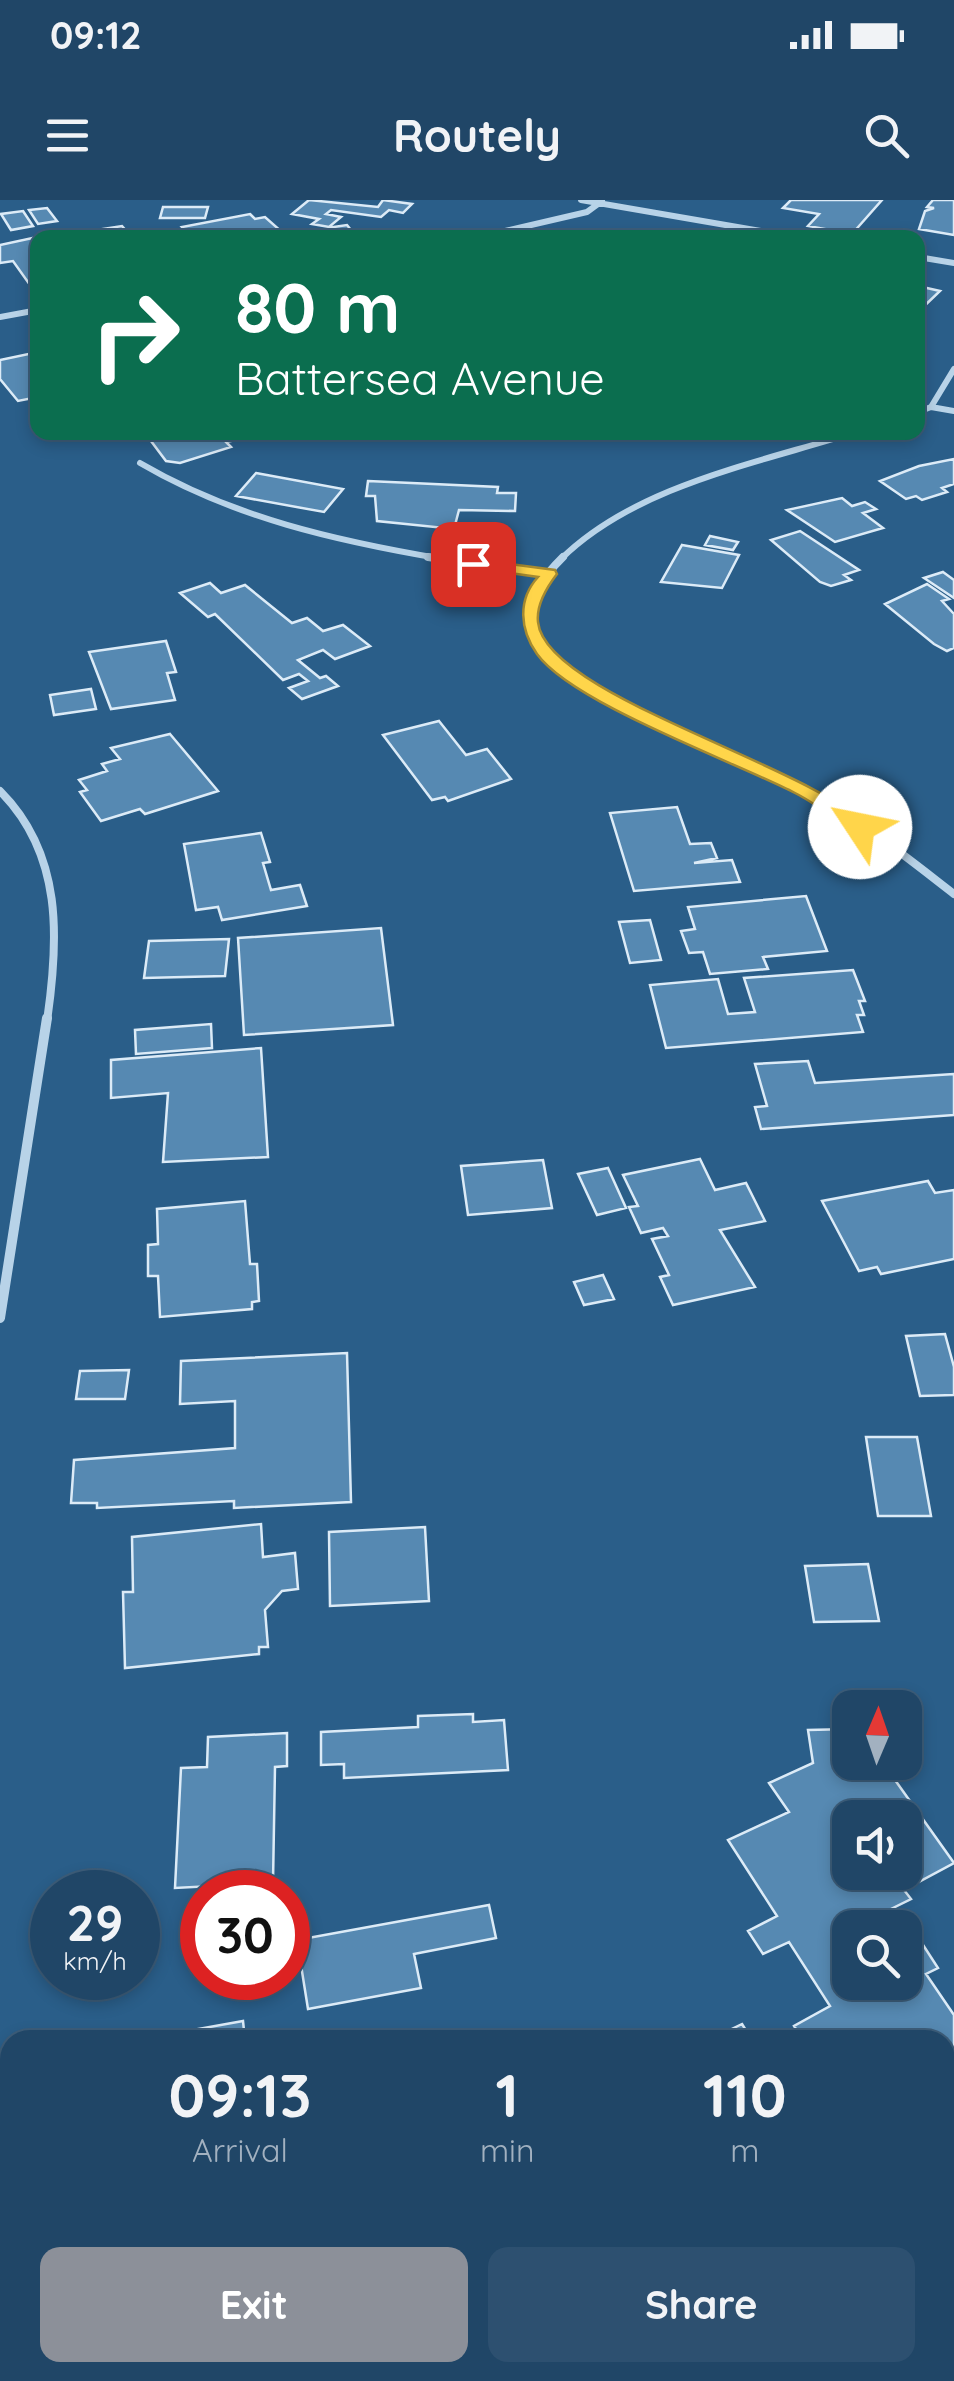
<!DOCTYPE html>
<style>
body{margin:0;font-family:Quicksand,sans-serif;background:#2d5070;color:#f1f3f6;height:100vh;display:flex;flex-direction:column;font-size:38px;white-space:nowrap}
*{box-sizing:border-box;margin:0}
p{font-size:32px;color:#a2b1c0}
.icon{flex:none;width:55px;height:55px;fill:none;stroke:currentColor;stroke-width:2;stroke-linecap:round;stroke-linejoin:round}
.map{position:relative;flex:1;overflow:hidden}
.side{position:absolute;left:0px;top:1830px;width:955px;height:352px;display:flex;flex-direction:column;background:#204667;border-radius:30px 30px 0 0;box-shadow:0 5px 15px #0003,0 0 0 2px #3d5e7b}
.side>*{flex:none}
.top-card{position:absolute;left:30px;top:30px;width:895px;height:210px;border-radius:20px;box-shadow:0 5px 15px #0003,0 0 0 2px #3d5e7b;background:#0b6e4f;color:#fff;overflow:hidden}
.needle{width:65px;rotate:2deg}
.buttons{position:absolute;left:832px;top:1490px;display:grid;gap:20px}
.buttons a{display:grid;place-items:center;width:90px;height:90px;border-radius:20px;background:#204667;box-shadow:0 5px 15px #0003,0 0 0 2px #3d5e7b;font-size:50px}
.speed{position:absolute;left:30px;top:1670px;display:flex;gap:20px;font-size:50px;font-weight:700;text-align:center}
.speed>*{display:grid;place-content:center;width:130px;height:130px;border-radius:50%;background:#204667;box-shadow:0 5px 15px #0003,0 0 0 2px #3d5e7b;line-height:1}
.speed small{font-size:25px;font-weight:400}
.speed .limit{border:15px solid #d22;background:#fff;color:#111}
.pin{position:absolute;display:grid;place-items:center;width:85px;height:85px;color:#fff;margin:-42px;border-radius:20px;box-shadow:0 5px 15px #0006}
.me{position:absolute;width:110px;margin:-55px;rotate:304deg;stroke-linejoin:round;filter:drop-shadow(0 0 8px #0008)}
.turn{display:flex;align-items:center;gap:35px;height:210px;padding:0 40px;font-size:45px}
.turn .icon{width:130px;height:130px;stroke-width:2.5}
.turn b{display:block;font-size:70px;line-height:85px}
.eta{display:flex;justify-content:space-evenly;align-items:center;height:170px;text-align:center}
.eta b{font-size:60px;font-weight:700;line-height:70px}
.primary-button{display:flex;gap:20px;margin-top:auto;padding:20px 40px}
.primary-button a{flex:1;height:115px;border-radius:20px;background:#8c9099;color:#fff;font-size:40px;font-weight:700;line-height:115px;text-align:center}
.primary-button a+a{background:#2d5070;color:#f1f3f6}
.status{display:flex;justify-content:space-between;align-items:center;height:70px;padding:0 50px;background:#204667;direction:ltr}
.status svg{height:28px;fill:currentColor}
header{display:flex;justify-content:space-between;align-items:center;height:130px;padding:0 40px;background:#204667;font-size:45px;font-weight:700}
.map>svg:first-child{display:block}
</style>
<div class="status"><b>09:12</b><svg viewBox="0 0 49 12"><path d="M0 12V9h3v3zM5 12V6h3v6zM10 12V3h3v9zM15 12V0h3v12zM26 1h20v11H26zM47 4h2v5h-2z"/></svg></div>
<header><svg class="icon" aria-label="menu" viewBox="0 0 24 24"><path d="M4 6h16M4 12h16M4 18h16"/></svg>Routely<svg class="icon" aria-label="search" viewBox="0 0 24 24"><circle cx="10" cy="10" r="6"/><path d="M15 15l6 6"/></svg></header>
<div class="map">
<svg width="954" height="2181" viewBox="0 0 954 2181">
<rect width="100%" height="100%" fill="#2a5e89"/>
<path fill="#5689b2" stroke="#dcebf7" stroke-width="2.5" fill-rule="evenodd" d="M309,0L378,7L383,0L412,4L403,13L389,10L381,17L331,10L326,14L341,17L329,27L312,24L319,19L292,14Z
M791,0H882L852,34L808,26L819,14L783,8Z
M933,0H954V35L919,29L925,11L934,8L927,7Z
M163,7H208L205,18H160Z
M47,8L57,21L38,24L29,10Z
M23,11L33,26L11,30L1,14Z
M250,14L255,19L265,17L282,32L257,38H193L182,27Z
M347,25L355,35L328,38L320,29Z
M122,26L129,34L141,32L146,38H80L77,33Z
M37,37L38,84L30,85L13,61L0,63V45Z
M918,86L940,91L918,112Z
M38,152V197L18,201L0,179V160Z
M172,232H235L241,239L226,242L231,247L180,263L166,261L148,237Z
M954,259V284L942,288L947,292L922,300L916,296L906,299L880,281L919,266Z
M256,273L343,289L324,312L236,296Z
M368,281L498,287L497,293H516L515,311L459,310L454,329L377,321L375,296H366Z
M842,298L852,306L865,302L876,309L863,313L883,328L835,342L787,310Z
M800,331L859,370L844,375L851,380L831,386L820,382L771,340Z
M710,336L738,342L733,350L705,345Z
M682,345L739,355L722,388L661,382Z
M943,372L954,380V398L924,378Z
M210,383L221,393L245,385L292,423L307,418L323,431L343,425L370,446L335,459L323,450L298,460L320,478L326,476L338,486L302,499L289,488L308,481L299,474L283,480L215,414L208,417L180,393Z
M927,384L949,399L942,401L954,414V448L947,451L934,444L885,404Z
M166,441L176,472L167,473L175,500L111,509L89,452Z
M91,489L96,509L54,515L50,495Z
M439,521L466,555L487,549L511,579L448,601L445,597L432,600L383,535Z
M170,534L218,591L145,614L140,609L101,621L80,592L87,590L79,580L107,571L102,564L120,559L111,548Z
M677,607L690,644L711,643L717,658L694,663L732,660L740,682L634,691L610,613Z
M261,633L270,662L263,663L271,690L300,685L307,706L222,720L218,707L196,710L184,644Z
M806,696L827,751L763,757L768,769L710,774L703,752L689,753L681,731L695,729L688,707Z
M650,720L661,760L630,763L619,722Z
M381,728L393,825L244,835L238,738Z
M229,739L225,776L144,778L149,741Z
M853,770L865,801H859L864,815H857L863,832L666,848L650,785L718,779L728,814L755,812L744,778Z
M211,824L212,848L136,854L135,830Z
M261,848L268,957L163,962L168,893L111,898V860Z
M808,861L815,883L954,874V915L761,929L755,907L767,906L755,864Z
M700,959L715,990L746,983L765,1021L720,1030L755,1087L673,1105L660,1077L669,1075L652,1039L668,1036L663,1028L641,1033L629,1007L638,1006L623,975Z
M543,960L552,1008L468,1015L461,966Z
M608,968L626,1008L597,1015L578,974Z
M928,981L935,993L954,990V1059L881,1074L877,1067L859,1071L822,1001Z
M245,1001L250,1064H257L259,1101L252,1102V1109L160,1117L158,1076H148V1045L158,1044L157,1009Z
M603,1075L614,1099L584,1105L574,1082Z
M945,1134L954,1167V1195L920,1196L906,1136Z
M347,1153L351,1302L234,1308V1301L97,1308V1303H71L74,1260L235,1248V1201L180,1204L181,1161Z
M129,1170L125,1199H76L80,1171Z
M866,1237H917L931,1316H878Z
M261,1324L263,1357L295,1353L298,1389L282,1391L265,1410L268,1447H259V1454L125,1468L123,1392H133L132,1337Z
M425,1327L429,1401L330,1406L329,1332Z
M868,1364L879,1421L814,1422L805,1366Z
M473,1514V1522L504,1520L508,1570L344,1578V1564L321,1565V1532L418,1527V1516Z
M850,1529V1562H903L911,1573L895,1580L954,1663L904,1690L911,1699L885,1712L895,1728H850V1782H905V1736L914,1731L938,1768L926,1774L954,1815V1850L945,1855V1840H803L794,1826L830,1806L789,1742L763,1754L748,1731L777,1716L728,1640L789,1612L769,1583L813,1563L808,1530ZM850,1618H905V1672H850Z
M287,1533V1566L275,1567L273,1683L175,1688L181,1568L207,1567L208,1537Z
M489,1705L496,1738L414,1754L421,1788L308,1809L297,1740Z
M243,1821L245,1840H137Z
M742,1824L752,1840H709Z
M351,2172H448L451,2181H354Z
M839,2172H871L876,2181H825Z"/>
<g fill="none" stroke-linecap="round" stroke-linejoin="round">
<path stroke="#b8d3e8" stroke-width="6" d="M581,0L801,38
M475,38L587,12L602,1
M918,57L954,63
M0,117L38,110
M931,207L954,211
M918,212L931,207L954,169
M140,263C234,318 337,341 443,359
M561,359C636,285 759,263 856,232"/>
<path stroke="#b8d3e8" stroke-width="8" d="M428,357L549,374
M563,357C548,372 524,398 530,422C547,493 742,557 804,590C858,618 906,657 954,694
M0,591C63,654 59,739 47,821"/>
<path stroke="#b8d3e8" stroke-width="10" d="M0,1118L47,818"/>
</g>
<path fill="#ffd54a" stroke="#a68a30" stroke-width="2.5" d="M473,359L555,370L557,374C547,387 536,404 538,422C545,495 812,566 869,627L853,631C834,618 815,603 795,593C735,562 572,503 537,454C520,430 517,400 538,377L467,367V361Z"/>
</svg>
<div class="buttons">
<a><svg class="needle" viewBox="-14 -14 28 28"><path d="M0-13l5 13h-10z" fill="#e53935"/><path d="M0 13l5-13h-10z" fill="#a2b1c0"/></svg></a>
<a><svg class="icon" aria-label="sound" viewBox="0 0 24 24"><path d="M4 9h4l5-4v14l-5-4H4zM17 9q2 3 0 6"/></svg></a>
<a><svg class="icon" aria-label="search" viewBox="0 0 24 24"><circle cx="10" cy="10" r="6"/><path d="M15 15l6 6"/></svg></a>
</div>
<div class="speed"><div>29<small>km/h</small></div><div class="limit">30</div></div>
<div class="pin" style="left:473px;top:364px;background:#d93025"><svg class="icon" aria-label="arrive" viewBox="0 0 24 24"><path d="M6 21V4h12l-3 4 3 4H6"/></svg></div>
<svg class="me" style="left:860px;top:627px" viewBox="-20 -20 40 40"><circle r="19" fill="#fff"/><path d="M0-13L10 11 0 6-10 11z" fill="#ffd54a"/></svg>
<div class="top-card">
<div class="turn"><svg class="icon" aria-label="right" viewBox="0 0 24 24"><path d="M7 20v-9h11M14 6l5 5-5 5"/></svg><div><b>80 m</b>Battersea Avenue</div></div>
</div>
<section class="side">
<div class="eta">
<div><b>09:13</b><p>Arrival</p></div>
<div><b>1</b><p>min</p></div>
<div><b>110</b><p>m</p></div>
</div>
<div class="primary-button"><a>Exit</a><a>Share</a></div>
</section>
</div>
